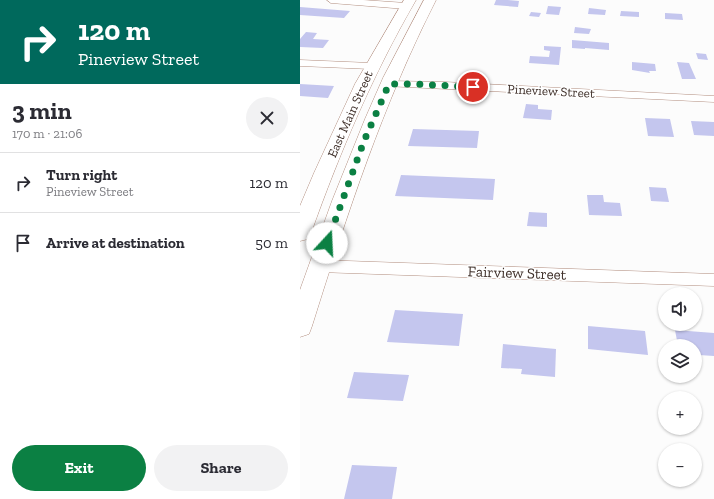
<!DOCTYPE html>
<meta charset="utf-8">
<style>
body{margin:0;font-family:"Zilla Slab",serif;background:#f2f2f3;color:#2b2b33;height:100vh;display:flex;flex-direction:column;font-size:15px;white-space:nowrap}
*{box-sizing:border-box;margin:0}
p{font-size:13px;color:#7c7c81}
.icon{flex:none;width:22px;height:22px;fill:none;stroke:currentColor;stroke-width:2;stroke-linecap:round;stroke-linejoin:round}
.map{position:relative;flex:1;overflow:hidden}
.details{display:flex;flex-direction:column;background:#fff;width:300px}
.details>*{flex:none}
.banner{background:#00695c;color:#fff;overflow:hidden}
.controls{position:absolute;left:358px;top:287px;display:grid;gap:8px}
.controls a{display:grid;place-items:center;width:44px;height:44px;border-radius:50%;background:#fff;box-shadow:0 1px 3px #0004;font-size:20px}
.pin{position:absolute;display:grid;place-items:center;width:34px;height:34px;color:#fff;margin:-17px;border:2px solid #fff;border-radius:50%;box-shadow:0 1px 4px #0007}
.me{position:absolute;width:44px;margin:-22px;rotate:20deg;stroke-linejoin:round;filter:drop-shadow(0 0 3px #0008)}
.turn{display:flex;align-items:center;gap:14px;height:84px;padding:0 12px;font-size:18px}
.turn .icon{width:52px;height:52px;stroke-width:2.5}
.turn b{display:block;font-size:28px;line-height:34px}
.round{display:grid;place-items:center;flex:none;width:42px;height:42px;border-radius:21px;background:#f2f2f3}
.overview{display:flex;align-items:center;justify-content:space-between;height:68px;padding:0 12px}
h1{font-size:24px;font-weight:700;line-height:30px}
.cta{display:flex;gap:8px;margin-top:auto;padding:8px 12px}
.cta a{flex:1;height:46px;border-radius:24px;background:#0b8043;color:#fff;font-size:16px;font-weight:700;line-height:46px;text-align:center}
.cta a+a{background:#f2f2f3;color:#2b2b33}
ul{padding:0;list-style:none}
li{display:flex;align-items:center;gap:12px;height:60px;padding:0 12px;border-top:1px solid #e1e1e2}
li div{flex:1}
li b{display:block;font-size:15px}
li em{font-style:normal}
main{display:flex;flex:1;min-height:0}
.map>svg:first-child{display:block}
</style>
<main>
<section class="details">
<div class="banner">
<div class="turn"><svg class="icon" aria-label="right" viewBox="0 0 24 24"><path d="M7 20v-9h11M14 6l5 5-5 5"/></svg><div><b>120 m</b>Pineview Street</div></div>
</div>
<div class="overview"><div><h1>3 min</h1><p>170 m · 21:06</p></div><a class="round"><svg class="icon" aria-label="close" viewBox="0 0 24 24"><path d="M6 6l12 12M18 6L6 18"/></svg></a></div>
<ul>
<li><svg class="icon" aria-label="right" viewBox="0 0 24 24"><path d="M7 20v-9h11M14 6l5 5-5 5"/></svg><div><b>Turn right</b><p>Pineview Street</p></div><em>120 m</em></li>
<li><svg class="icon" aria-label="arrive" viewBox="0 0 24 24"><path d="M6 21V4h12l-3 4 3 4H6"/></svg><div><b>Arrive at destination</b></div><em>50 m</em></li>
</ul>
<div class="cta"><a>Exit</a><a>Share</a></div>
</section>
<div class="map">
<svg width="414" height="499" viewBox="0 0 414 499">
<rect width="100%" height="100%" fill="#fcfcfc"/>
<path fill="#c4c6ee" d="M196,0H208L219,1L218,7L194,5Z
M248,6L261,7L259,15L246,14Z
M0,7L50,11L44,18L0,15Z
M289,8L306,10L305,15L288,14Z
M321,11L339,12V17L320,16Z
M231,12L241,13L239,17L229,16Z
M365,13L382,14L383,20L365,19Z
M275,27L291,29L289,34L274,33Z
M6,32L17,33L13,39L29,40L23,48L0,47V39Z
M272,40L309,43V50L285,48V49L272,48Z
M244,46L261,47L259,65L229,63L230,56L249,57L250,51L244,50Z
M396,53L406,54L408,60L398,59Z
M332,62L355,64L356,71H349L350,73L332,70Z
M377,62L389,63L396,79H382Z
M0,84L34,86L28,98L0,96Z
M226,104L238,105V109L252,110L251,120L223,118Z
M345,118L370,119L374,137L348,136Z
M391,121L414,122V136L394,135Z
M113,129L179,131L177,148L108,146Z
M101,175L195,179L193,200L95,196Z
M349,187L366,188L369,202L351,201Z
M287,195H303L304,202L320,203L322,216L289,215Z
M229,212L247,213V227L227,226Z
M95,310L163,314L159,346L87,342Z
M288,326L345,331L348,355L288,349Z
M375,330L414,333V356L399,355L400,361H395V346H378Z
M203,344L256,349L255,377L221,374L222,369L201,368Z
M54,372L109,375L103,401L47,398Z
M52,465L97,467L92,499H44Z"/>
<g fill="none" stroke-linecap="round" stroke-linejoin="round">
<defs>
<path id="street" d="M27,0H63L106,3L110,6L106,9L31,3Z
M0,60L71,63L76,66L71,69L0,66Z
M89,81L145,82L414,96V102L85,86L84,84Z
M19,260L414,274V286L19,272L14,270L11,266L14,262Z"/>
<path id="primary" d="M104,0H116C73,74 40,152 11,233L8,239L0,241V206L14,173L55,84Z
M124,0H136C83,104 47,214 12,326L9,334L0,337V290L32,201L65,119L83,78Z"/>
</defs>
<use href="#street" stroke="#b38f80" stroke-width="1"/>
<use href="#primary" stroke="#b38f80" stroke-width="1"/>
<use href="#street" fill="#fff" fill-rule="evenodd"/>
<use href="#primary" fill="#fff" fill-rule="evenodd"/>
</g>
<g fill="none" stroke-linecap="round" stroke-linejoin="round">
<path stroke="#0b8043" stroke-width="7" stroke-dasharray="0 12.6" d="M27,243L64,141L89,84H114L173,87"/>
</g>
<g text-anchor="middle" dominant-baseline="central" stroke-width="3" stroke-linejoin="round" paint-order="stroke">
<g font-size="13" fill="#3f302a" stroke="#fff">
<text transform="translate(251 91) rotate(3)">Pineview Street</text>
<text transform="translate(50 114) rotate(-66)">East Main Street</text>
</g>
<g font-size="15" fill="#3f302a" stroke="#fff">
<text transform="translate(217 273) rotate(2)">Fairview Street</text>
</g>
</g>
</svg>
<div class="controls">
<a><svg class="icon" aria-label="sound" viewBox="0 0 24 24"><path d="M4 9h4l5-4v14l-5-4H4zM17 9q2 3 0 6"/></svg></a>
<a><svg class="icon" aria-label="layers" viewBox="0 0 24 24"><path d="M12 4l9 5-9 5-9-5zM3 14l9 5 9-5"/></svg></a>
<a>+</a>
<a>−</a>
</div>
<div class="pin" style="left:173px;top:87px;background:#d93025"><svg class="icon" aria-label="arrive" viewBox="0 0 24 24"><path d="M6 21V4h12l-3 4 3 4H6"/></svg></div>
<svg class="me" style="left:27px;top:243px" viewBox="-20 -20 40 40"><circle r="19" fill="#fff"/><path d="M0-13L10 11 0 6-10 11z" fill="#0b8043"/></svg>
</div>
</main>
